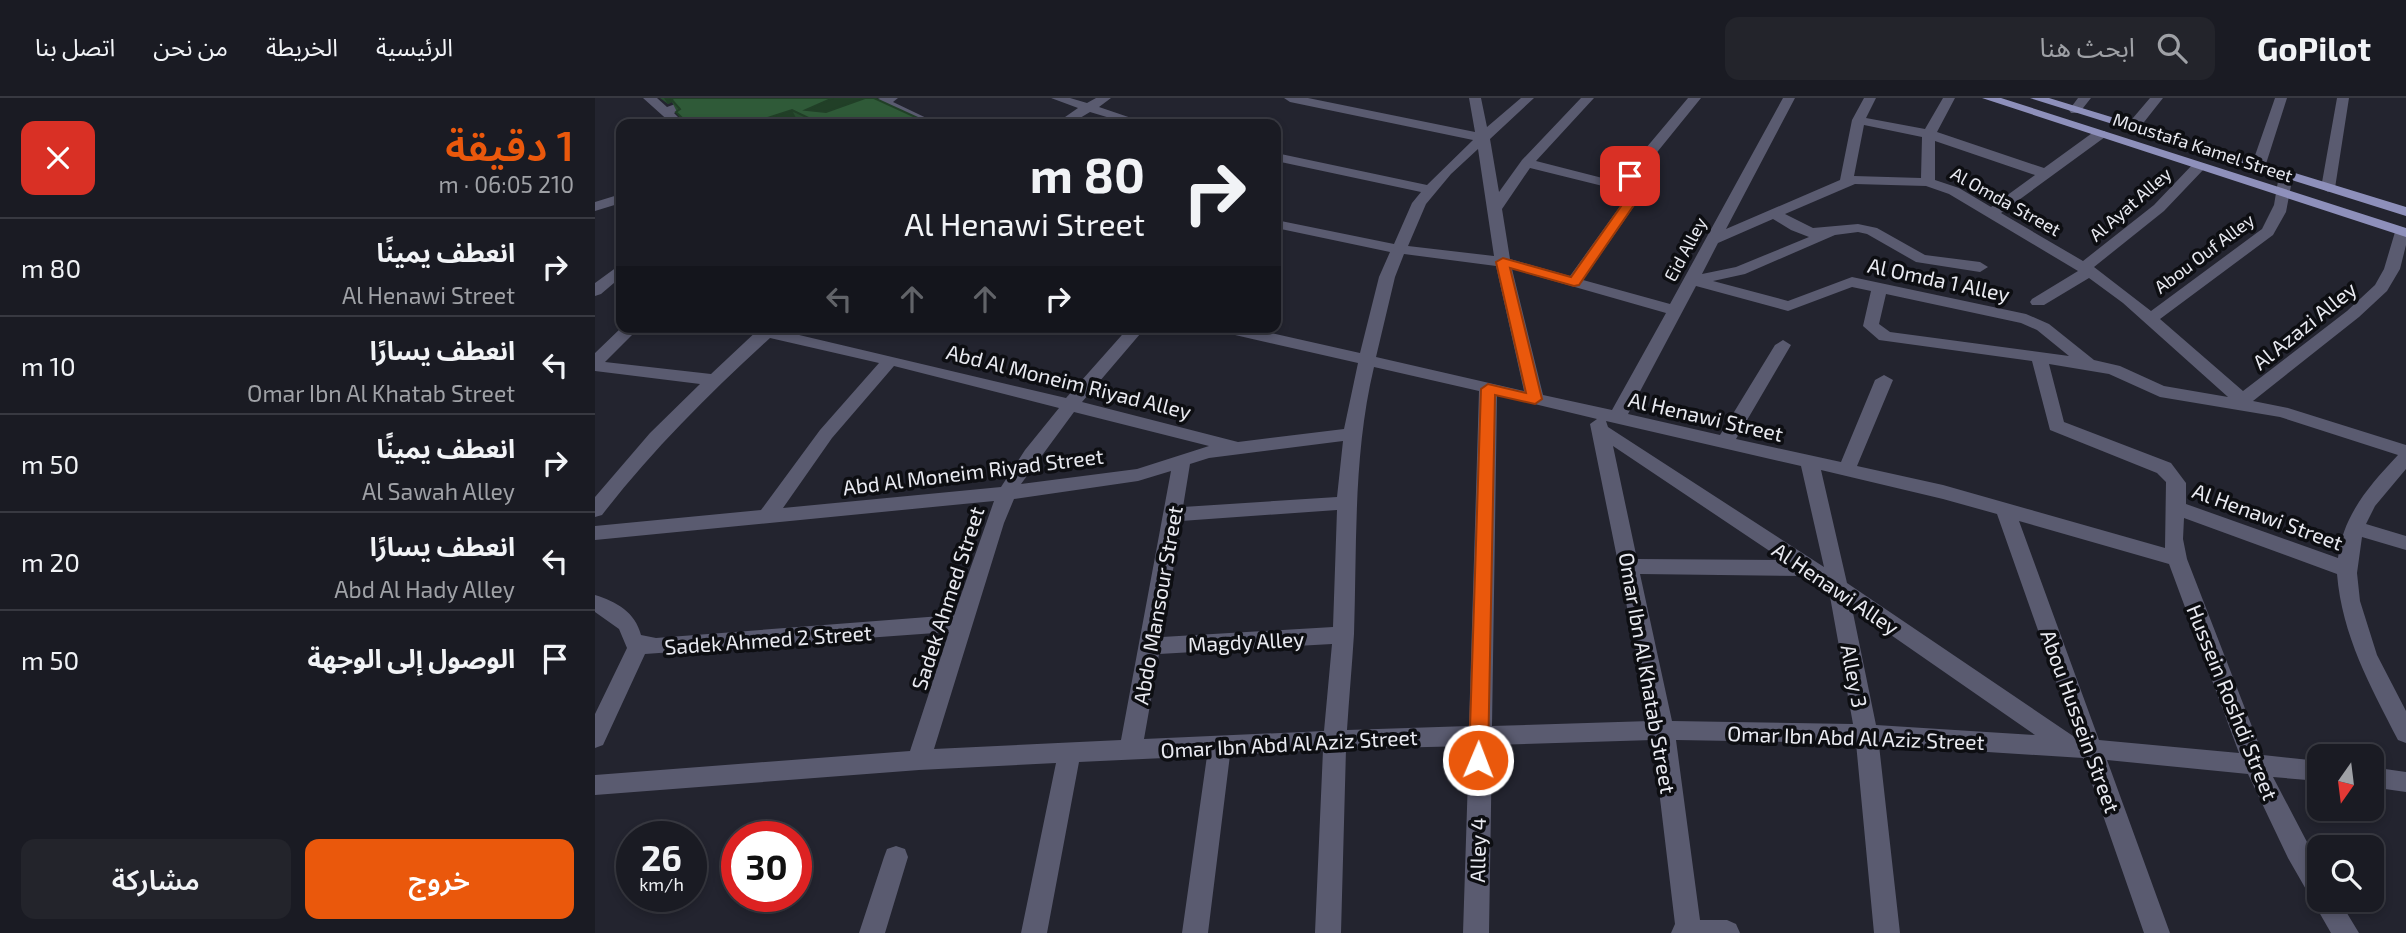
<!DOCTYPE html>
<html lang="ar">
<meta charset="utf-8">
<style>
body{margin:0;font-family:"Exo 2","Noto Sans Arabic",sans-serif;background:#23242b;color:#f1f3f6;direction:rtl;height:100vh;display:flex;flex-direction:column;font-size:26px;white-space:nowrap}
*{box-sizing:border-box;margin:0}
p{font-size:23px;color:#9fa1a6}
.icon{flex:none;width:38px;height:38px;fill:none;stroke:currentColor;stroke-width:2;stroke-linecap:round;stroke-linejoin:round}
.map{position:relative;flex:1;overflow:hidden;direction:ltr}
.side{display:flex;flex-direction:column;background:#1a1b23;width:595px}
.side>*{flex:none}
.hud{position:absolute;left:21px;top:21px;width:665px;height:214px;border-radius:14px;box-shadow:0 4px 10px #0003,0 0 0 2px #383941;direction:rtl;background:#1a1b23;color:#f1f3f6;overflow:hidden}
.needle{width:46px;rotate:194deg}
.fabs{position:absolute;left:1712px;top:646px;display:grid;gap:14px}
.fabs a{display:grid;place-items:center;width:77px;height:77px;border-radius:14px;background:#1a1b23;box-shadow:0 4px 10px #0003,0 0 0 2px #383941;font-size:35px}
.speed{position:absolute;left:21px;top:723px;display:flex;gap:14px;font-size:35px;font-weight:700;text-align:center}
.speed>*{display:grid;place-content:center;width:91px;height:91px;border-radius:50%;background:#1a1b23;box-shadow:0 4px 10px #0003,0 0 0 2px #383941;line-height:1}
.speed small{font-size:18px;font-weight:400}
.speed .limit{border:10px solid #d22;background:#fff;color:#111}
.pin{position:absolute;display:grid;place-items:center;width:60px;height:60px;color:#fff;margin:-30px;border-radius:14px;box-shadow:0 4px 10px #0006}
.me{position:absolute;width:77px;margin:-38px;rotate:1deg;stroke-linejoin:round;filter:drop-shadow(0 0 5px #0008)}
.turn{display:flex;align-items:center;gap:24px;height:147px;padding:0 21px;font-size:32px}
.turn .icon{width:91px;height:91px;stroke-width:2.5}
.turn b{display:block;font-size:49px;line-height:60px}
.lanes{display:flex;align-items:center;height:66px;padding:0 21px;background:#0003;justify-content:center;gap:35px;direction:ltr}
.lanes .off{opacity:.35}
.round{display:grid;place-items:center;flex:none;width:74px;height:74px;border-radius:14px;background:#23242b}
.overview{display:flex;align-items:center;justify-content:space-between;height:119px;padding:0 21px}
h1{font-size:42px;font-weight:600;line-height:52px;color:#ea580c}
.button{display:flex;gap:14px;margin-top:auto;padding:14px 21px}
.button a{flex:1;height:80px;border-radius:14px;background:#ea580c;color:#fff;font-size:28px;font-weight:600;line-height:80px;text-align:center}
.button a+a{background:#23242b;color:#f1f3f6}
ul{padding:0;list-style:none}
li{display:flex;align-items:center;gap:21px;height:98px;padding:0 21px;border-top:2px solid #383941}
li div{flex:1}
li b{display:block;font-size:26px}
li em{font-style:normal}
header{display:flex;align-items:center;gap:42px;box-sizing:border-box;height:98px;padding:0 35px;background:#1a1b23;border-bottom:2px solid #383941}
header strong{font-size:33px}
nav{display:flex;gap:38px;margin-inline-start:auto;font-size:24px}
.search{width:490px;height:63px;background:#23242b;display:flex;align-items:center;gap:18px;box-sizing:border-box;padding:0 24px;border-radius:14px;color:#9fa1a6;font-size:26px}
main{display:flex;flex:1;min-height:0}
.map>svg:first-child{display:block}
</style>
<header>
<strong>GoPilot</strong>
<div class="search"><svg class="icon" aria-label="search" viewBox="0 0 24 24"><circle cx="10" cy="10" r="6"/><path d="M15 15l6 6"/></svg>ابحث هنا</div>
<nav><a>الرئيسية</a><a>الخريطة</a><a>من نحن</a><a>اتصل بنا</a></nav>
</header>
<main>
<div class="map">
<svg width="1811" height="835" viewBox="0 0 1811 835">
<rect width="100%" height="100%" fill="#23242f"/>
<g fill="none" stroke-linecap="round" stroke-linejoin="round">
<path fill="#5a5b70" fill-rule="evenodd" d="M48,0H62L72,9L97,0H115L79,15L90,26H77Z
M285,0H303L298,4L344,26H328L286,8L237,26H220Z
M456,0H475L492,5L501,0H516L504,9L554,26H535L495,14L475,26H460L483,10Z
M689,0H713L880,34L874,0H886L892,29L926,0H939L895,41L904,94L927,62L986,0H999L941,63L1027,85L1030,75L1093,0H1106L1042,79V104L988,182L1075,206L1188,0H1200L1131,131L1245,82L1257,22L1269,0H1281L1271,20L1330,31L1348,0H1360L1342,34L1449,70L1500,33H1510V39L1406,115L1488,163L1559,107L1599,65H1609V71L1569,113L1499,169L1556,213L1667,131L1679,107L1684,77L1691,73L1696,74L1698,77L1691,114L1678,137L1565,221L1648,293L1752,213L1780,187L1789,171L1800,134L1802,131H1811V147L1805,171L1792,193L1764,219L1658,303L1693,310L1811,347V371L1780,408L1771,426L1811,438V452L1767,439L1762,475L1765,503L1782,557L1811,613V645L1803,642C1775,588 1747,537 1742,476L1589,420L1588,441L1592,461L1668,657L1724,663V683L1678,679L1724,767V802H1744L1764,835H1736L1693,760L1653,676L1512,662L1575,835H1549L1488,660L1284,647L1305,835H1279L1261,645L1081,642L1105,822H1132L1141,826L1145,835H1076L1080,826L1058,642L897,647L894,835H868L874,648L751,651L746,835H720L728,652L635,657L613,835H587L612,658L484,664L452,835H426L461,665L324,672L0,697V677L315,653L354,534L50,556L8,647L0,650V616L32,550L24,531L0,514V497C22,504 40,514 46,537L61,540L359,517L399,403L0,442V428L166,412L225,332L284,265L175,240C115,295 57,352 7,417L0,419V399L55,335L105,286L0,273V255L27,229H45L10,264L116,276L165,230L185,229L183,232L471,300L534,229H551L487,304L643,344L749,331L763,265L627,234L619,229H650L765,255L784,179L795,154L681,130V122L799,146L817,105L826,94L681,63V55L832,87L878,42L695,4ZM1269,27L1327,39L1326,80L1259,78ZM1340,43L1440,77L1396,109L1364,90L1340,82ZM883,51L899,158L813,148L831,106L856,76ZM935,70L1028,93V104L975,178L915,161L907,111ZM1260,86L1331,88L1354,96L1483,173L1437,201L1435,204L1437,207H1449L1494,180L1528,205L1633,299L1569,288L1525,268L1499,262L1454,226L1431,216L1257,179L1193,203L1118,183L1150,176L1240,137L1263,134L1272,136L1321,164L1385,174L1393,169L1385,164L1330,157L1282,130L1263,126L1218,130L1190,116ZM1178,121L1196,132L1214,139L1141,169L1107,176L1123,145ZM809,156L901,168L929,293L781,259L800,179ZM917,171L1071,215L1017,312L948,297ZM1101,188L1193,213L1257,189L1276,193L1268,228L1284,242L1437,263L1455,332L1562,375L1571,384L1570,450L1348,387L1262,368L1298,282L1289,277L1280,282L1246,364L1141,341L1196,247L1188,242L1180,247L1125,337L1033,316ZM1291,196L1426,225L1442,232L1474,258L1295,234L1284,226ZM1454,266L1514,276L1565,299L1685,319L1803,357C1774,388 1748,417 1743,460L1591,406V385L1576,365L1469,324ZM299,268L464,310L430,352L406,389L188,410L237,340ZM779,269L884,293L874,628L752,632C754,600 757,568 759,536C762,446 758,357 779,269ZM902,297L1002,321L995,326L1055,623L897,628ZM479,314L614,348L542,371L426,386ZM1011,323L1206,368L1229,469L1013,329ZM748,343L742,399L588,409L595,366L614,360ZM1018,348L1188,462L1042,461ZM1226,372L1348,401L1402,416L1481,640L1252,485ZM576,373L526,642L339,651L409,425L419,401L543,383ZM742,412L738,529L567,539L586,423ZM1424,423L1574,466L1644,655L1504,642ZM1045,476L1210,478L1234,493L1258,626L1077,623ZM1257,510L1440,637L1281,627ZM737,546L729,633L549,641L564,556Z
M1483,0H1496L1484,15H1476L1474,12Z
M1555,0H1568L1542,33H1532V27Z
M1680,0H1692L1670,69L1663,73L1658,72L1656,69Z
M1742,0H1754L1740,90L1733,94L1726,90Z
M26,96V105L0,113V104Z
M26,166V179L6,196L0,198V185Z
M1776,669L1811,674V694L1776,689Z
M301,748L310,751L313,759L290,835H264L289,759L292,751Z"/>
<path fill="#8e90bb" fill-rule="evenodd" d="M1387,0H1406L1811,130V139Z
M1435,0H1454L1811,109V118Z"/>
</g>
<path fill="#284d30" d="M65,0H279L325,21L327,26H88L77,4L73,6Z"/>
<path fill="#213f27" d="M69,0H90L76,1L77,4L73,6Z
M238,0H272L222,24L211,12Z
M197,12L204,26H154Z
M325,21L327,26H314Z"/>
<path fill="#2f5a38" stroke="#213f27" stroke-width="2" d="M79,0H238L211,12L231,14L270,0H279L325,21L314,26H226L197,12L154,26H111L109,25L105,26H93L81,14L85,11L76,1Z"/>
<path fill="#ea580c" stroke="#983908" stroke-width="2" d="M1031,76L1040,78L1039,84L1044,95L1041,104L984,187L979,188L915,170L947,301L940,306L900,297L893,662L890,667L883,670L876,667L874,662L886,291L893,286L931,295L901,164L908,160L976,179L1029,104L1032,95L1027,84Z"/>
<g text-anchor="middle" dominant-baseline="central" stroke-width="7" stroke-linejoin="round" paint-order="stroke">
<g font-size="18" fill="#e9eaf1" stroke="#0d0e12">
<text transform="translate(1608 49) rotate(18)">Moustafa Kamel Street</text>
<text transform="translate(1411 103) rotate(29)">Al Omda Street</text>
<text transform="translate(1535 106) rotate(-41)">Al Ayat Alley</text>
<text transform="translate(1090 151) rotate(-62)">Eid Alley</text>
<text transform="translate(1609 155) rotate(-37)">Abou Ouf Alley</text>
</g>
<g font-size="21" fill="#e9eaf1" stroke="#0d0e12">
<text transform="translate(1344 181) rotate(12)">Al Omda 1 Alley</text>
<text transform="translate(1709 227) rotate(-39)">Al Azazi Alley</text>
<text transform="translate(474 283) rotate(14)">Abd Al Moneim Riyad Alley</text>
<text transform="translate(1111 318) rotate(13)">Al Henawi Street</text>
<text transform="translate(378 373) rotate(-7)">Abd Al Moneim Riyad Street</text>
<text transform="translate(1673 418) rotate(20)">Al Henawi Street</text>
<text transform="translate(1241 490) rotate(34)">Al Henawi Alley</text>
<text transform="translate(352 500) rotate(-72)">Sadek Ahmed Street</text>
<text transform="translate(562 507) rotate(-80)">Abdo Mansour Street</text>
<text transform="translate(173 541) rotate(-4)">Sadek Ahmed 2 Street</text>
<text transform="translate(651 543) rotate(-3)">Magdy Alley</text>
<text transform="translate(1053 575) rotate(80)">Omar Ibn Al Khatab Street</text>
<text transform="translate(1260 578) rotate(79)">Alley 3</text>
<text transform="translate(1638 604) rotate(68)">Hussein Roshdi Street</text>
<text transform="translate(1486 623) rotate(70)">Abou Hussein Street</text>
<text transform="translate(1261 639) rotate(2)">Omar Ibn Abd Al Aziz Street</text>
<text transform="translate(694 645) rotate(-3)">Omar Ibn Abd Al Aziz Street</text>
<text transform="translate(882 752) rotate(-89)">Alley 4</text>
</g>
</g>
</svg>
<div class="fabs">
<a><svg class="needle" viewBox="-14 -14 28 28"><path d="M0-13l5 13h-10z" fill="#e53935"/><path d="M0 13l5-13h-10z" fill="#9fa1a6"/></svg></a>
<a><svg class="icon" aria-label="search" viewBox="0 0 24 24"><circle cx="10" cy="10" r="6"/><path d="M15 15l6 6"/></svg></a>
</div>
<div class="speed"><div>26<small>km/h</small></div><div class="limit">30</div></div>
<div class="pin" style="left:1035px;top:78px;background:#d93025"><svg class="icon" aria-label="arrive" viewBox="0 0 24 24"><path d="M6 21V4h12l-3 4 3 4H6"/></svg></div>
<svg class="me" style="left:883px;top:662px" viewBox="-20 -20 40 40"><circle r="17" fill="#ea580c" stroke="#fff" stroke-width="3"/><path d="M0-11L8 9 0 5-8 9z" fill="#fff"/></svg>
<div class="hud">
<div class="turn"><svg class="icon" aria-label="right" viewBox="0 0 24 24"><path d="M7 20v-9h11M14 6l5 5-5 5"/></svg><div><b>80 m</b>Al Henawi Street</div></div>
<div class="lanes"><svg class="icon off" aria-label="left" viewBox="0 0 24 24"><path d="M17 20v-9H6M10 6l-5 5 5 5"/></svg><svg class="icon off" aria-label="ahead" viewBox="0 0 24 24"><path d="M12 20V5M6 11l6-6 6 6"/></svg><svg class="icon off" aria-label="ahead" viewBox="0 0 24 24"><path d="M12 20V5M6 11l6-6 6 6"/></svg><svg class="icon" aria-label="right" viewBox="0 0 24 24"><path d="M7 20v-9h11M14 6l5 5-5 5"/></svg></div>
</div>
</div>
<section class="side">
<div class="overview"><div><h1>1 دقيقة</h1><p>210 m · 06:05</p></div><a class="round" style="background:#d93025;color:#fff"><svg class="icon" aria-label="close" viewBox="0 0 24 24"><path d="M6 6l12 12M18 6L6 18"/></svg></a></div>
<ul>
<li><svg class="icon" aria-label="right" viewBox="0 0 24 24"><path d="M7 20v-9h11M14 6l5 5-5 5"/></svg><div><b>انعطف يمينًا</b><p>Al Henawi Street</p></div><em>80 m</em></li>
<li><svg class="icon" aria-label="left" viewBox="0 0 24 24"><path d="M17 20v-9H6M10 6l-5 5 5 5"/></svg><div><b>انعطف يسارًا</b><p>Omar Ibn Al Khatab Street</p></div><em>10 m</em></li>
<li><svg class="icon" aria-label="right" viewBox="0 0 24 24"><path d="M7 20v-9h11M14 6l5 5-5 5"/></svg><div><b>انعطف يمينًا</b><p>Al Sawah Alley</p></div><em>50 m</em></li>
<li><svg class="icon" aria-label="left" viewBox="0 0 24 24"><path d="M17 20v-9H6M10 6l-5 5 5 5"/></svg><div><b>انعطف يسارًا</b><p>Abd Al Hady Alley</p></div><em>20 m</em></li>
<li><svg class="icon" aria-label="arrive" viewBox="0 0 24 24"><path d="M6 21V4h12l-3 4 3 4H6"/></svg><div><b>الوصول إلى الوجهة</b></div><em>50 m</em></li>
</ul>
<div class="button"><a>خروج</a><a>مشاركة</a></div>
</section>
</main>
